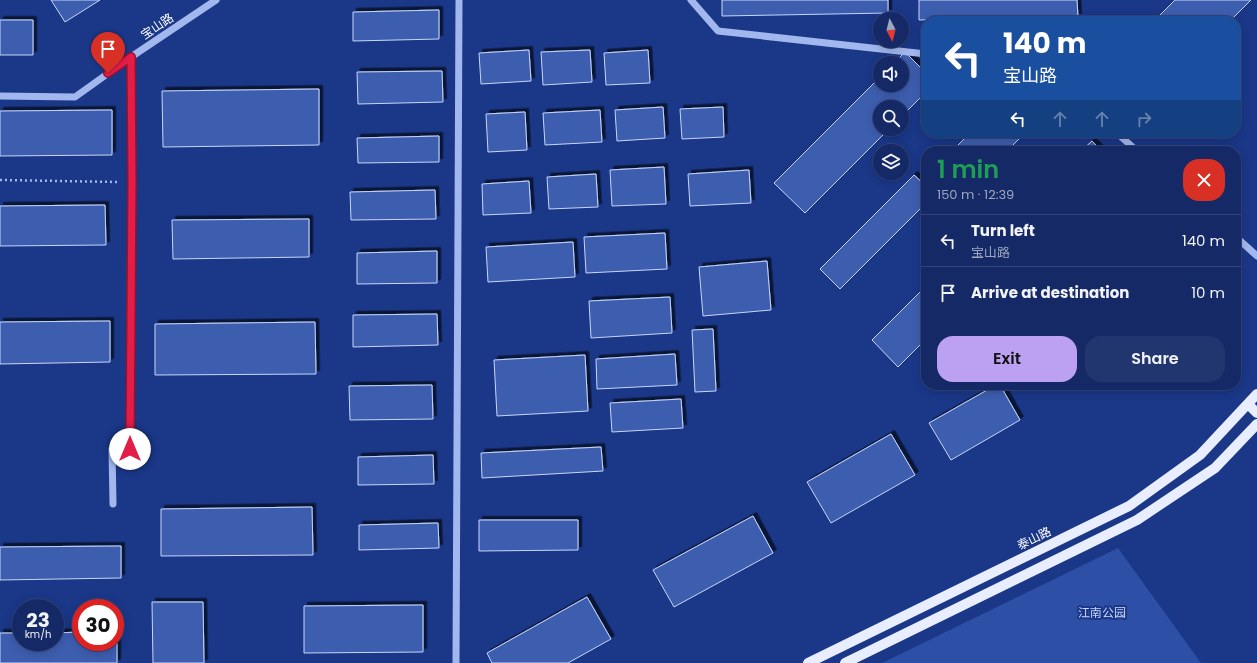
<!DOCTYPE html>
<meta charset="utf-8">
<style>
body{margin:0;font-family:Poppins,"Noto Sans SC",sans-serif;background:#21356f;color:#f1f3f6;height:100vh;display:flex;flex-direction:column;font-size:15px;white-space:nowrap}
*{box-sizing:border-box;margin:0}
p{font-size:13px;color:#9da6bf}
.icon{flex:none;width:22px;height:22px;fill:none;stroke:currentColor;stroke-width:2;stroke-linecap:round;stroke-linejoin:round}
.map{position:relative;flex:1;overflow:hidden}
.drawer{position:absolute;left:921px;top:146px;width:320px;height:244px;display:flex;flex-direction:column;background:#142966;border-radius:16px;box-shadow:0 2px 10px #0003,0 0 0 1px #33457a}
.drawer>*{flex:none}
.banner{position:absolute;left:921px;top:16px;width:320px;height:122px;border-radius:16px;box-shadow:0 2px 10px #0003,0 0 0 1px #33457a;background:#1a4fa0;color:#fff;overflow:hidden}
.needle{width:26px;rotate:173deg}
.fabs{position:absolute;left:873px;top:12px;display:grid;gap:8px}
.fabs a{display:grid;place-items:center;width:36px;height:36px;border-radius:50%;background:#142966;box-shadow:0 2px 10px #0003,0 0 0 1px #33457a;font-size:20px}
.speed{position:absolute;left:12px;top:599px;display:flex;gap:8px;font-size:20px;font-weight:700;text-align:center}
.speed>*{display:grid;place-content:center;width:52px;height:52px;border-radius:50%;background:#142966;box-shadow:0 2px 10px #0003,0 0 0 1px #33457a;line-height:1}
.speed small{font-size:10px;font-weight:400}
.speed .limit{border:6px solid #d22;background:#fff;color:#111}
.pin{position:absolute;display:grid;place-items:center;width:34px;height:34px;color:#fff;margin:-41px -17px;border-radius:50% 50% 50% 0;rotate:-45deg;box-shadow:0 0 4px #0007}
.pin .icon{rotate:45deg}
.me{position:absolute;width:44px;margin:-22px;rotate:0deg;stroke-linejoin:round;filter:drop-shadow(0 0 3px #0008)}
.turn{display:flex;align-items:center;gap:14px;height:84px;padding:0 16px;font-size:18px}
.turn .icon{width:52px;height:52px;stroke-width:2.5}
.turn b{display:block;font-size:28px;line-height:34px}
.lanes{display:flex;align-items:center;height:38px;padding:0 16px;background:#0003;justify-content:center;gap:20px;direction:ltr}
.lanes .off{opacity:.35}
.round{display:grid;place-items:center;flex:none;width:42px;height:42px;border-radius:16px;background:#21356f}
.summary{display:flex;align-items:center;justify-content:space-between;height:68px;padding:0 16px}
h1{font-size:24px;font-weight:600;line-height:30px;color:#1e9e55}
.primary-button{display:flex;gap:8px;margin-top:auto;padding:8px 16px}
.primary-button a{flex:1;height:46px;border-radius:16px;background:#bca0f2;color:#111;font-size:16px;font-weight:600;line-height:46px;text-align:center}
.primary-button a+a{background:#21356f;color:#f1f3f6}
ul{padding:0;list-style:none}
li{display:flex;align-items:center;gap:12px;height:52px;padding:0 16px;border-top:1px solid #33457a}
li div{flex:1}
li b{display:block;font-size:15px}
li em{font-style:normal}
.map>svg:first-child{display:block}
</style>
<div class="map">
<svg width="1257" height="663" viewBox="0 0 1257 663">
<defs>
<filter id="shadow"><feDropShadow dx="3.5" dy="-3.5" stdDeviation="0" flood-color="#0009"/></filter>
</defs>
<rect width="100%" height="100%" fill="#1a3788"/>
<path fill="#2d4fa6" d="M1118,548L1201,663H882Z"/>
<path fill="#3e5daf" stroke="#c7d6f9" filter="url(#shadow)" d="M51,0H100L65,22Z
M722,0H888V13L722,16Z
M919,0H1077L1078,17L919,20Z
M1175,0H1251L1230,21H1154Z
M439,10V39L353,41V12Z
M0,20H33V55H0Z
M529,50L531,81L481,84L479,53Z
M590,50L592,82L543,85L541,52Z
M648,50L650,83L606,85L604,53Z
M905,52L926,73V92L902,116V107H880V129H889L805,213L774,183L880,77V85H902V63H894Z
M442,71L443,102L358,104L357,72Z
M319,89V145L163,147L162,91Z
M663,107L665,138L617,141L615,110Z
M723,107L724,137L682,139L680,109Z
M112,110V155L0,156V111Z
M600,110L602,142L545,145L543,113Z
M525,112L527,150L488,152L486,114Z
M970,133H1025L1007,151H952Z
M439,136V162L358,163L357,138Z
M1092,141L1102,151H1081Z
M664,167L666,204L612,206L610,170Z
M749,170L751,203L690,206L688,174Z
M596,174L598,207L549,209L547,177Z
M914,175L926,186V203L840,289L820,269Z
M529,181L531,213L483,215L482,184Z
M435,190L436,219L351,220L350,192Z
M105,205L106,245L0,246V206Z
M309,219V257L173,259L172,220Z
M665,233L667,269L586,273L584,237Z
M573,242L575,277L488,282L486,247Z
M437,251V283L357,284V253Z
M767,261L771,310L703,316L699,267Z
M926,286V339L898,367L872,340Z
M670,297L672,333L591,338L589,301Z
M437,314L438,345L353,347V315Z
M110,321V362L0,364V322Z
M315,322L316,374L155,375V324Z
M713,329L716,391L695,392L692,330Z
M675,354L677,385L597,389L596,359Z
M585,355L588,411L497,416L494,360Z
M432,385L433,419L350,420L349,386Z
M996,385H1000L1020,420L951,460L929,423Z
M681,399L683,428L612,432L610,403Z
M891,434L915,475L831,523L807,482Z
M601,447L603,471L482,478L481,453Z
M433,455L434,484L358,485V457Z
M312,507L313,555L161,556V509Z
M753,516L773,553L674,607L653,570Z
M479,520H578V550L479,551Z
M438,523L439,548L359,550V525Z
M121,546V578L0,580V547Z
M587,597L611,639L568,663H492L487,653Z
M152,602H203L204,663H153Z
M423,605V652L304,653V606Z
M81,632V642H115V632H117V663H0V633H21V642H55V633Z"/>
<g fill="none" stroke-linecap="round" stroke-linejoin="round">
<path stroke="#a2b7ed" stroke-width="2.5" stroke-dasharray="2 3" stroke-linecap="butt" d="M0,180L119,182"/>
<path stroke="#a2b7ed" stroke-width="7" d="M691,0L718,31L926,54
M0,96L75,97L131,57L216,0
M1117,133L1137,151
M1236,237L1257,256
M113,504L112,449H130L132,182L131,57
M456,663L459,0"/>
<path stroke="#e8edff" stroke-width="10" d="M1248,404L1257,413
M808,663L1129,506L1200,455L1257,394
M845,663L1137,520L1215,468L1257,424"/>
</g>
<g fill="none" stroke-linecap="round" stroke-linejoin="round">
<defs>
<path id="route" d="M108,73L131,57L132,182L130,449"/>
</defs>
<use href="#route" stroke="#92132f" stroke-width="10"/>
<use href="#route" stroke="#e11d48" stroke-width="7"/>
</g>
<g text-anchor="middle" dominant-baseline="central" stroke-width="4" stroke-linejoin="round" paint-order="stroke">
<g font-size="12" fill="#fff" stroke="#1a3788">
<text transform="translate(157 26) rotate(-34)">宝山路</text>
<text transform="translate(1034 538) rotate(-26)">泰山路</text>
</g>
<g font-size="12" fill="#c7d6f9" stroke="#1a3788">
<text x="1102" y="612">江南公园</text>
</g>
</g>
</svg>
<div class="fabs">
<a><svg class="needle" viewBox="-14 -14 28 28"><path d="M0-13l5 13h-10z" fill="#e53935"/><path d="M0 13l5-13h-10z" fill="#9da6bf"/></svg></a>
<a><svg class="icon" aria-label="sound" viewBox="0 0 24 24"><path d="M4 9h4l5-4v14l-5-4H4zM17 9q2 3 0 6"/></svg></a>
<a><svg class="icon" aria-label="search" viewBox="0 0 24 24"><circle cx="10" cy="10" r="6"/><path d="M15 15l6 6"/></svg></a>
<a><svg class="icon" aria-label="layers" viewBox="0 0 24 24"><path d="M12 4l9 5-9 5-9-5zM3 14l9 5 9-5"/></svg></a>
</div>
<div class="speed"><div>23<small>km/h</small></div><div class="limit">30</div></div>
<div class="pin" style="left:108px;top:73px;background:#d93025"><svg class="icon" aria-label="arrive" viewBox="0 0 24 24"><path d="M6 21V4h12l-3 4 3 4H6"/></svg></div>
<svg class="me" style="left:130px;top:449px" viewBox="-20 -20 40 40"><circle r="19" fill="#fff"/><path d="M0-13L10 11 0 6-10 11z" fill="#e11d48"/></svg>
<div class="banner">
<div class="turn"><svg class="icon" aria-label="left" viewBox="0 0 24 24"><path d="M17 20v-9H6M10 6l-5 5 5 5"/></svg><div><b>140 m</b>宝山路</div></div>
<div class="lanes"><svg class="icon" aria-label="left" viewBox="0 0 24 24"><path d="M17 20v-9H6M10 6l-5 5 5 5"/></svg><svg class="icon off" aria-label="ahead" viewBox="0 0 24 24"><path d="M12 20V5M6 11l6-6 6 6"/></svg><svg class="icon off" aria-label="ahead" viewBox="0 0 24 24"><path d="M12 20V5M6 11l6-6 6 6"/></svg><svg class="icon off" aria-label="right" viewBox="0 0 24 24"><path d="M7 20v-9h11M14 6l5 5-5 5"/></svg></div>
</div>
<section class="drawer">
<div class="summary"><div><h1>1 min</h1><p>150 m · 12:39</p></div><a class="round" style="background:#d93025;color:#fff"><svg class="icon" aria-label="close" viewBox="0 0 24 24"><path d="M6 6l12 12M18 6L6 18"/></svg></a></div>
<ul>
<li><svg class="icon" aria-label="left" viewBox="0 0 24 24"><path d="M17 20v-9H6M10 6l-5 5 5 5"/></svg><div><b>Turn left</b><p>宝山路</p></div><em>140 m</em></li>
<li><svg class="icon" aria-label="arrive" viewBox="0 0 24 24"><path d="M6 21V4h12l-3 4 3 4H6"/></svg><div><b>Arrive at destination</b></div><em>10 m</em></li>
</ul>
<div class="primary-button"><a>Exit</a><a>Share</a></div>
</section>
</div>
